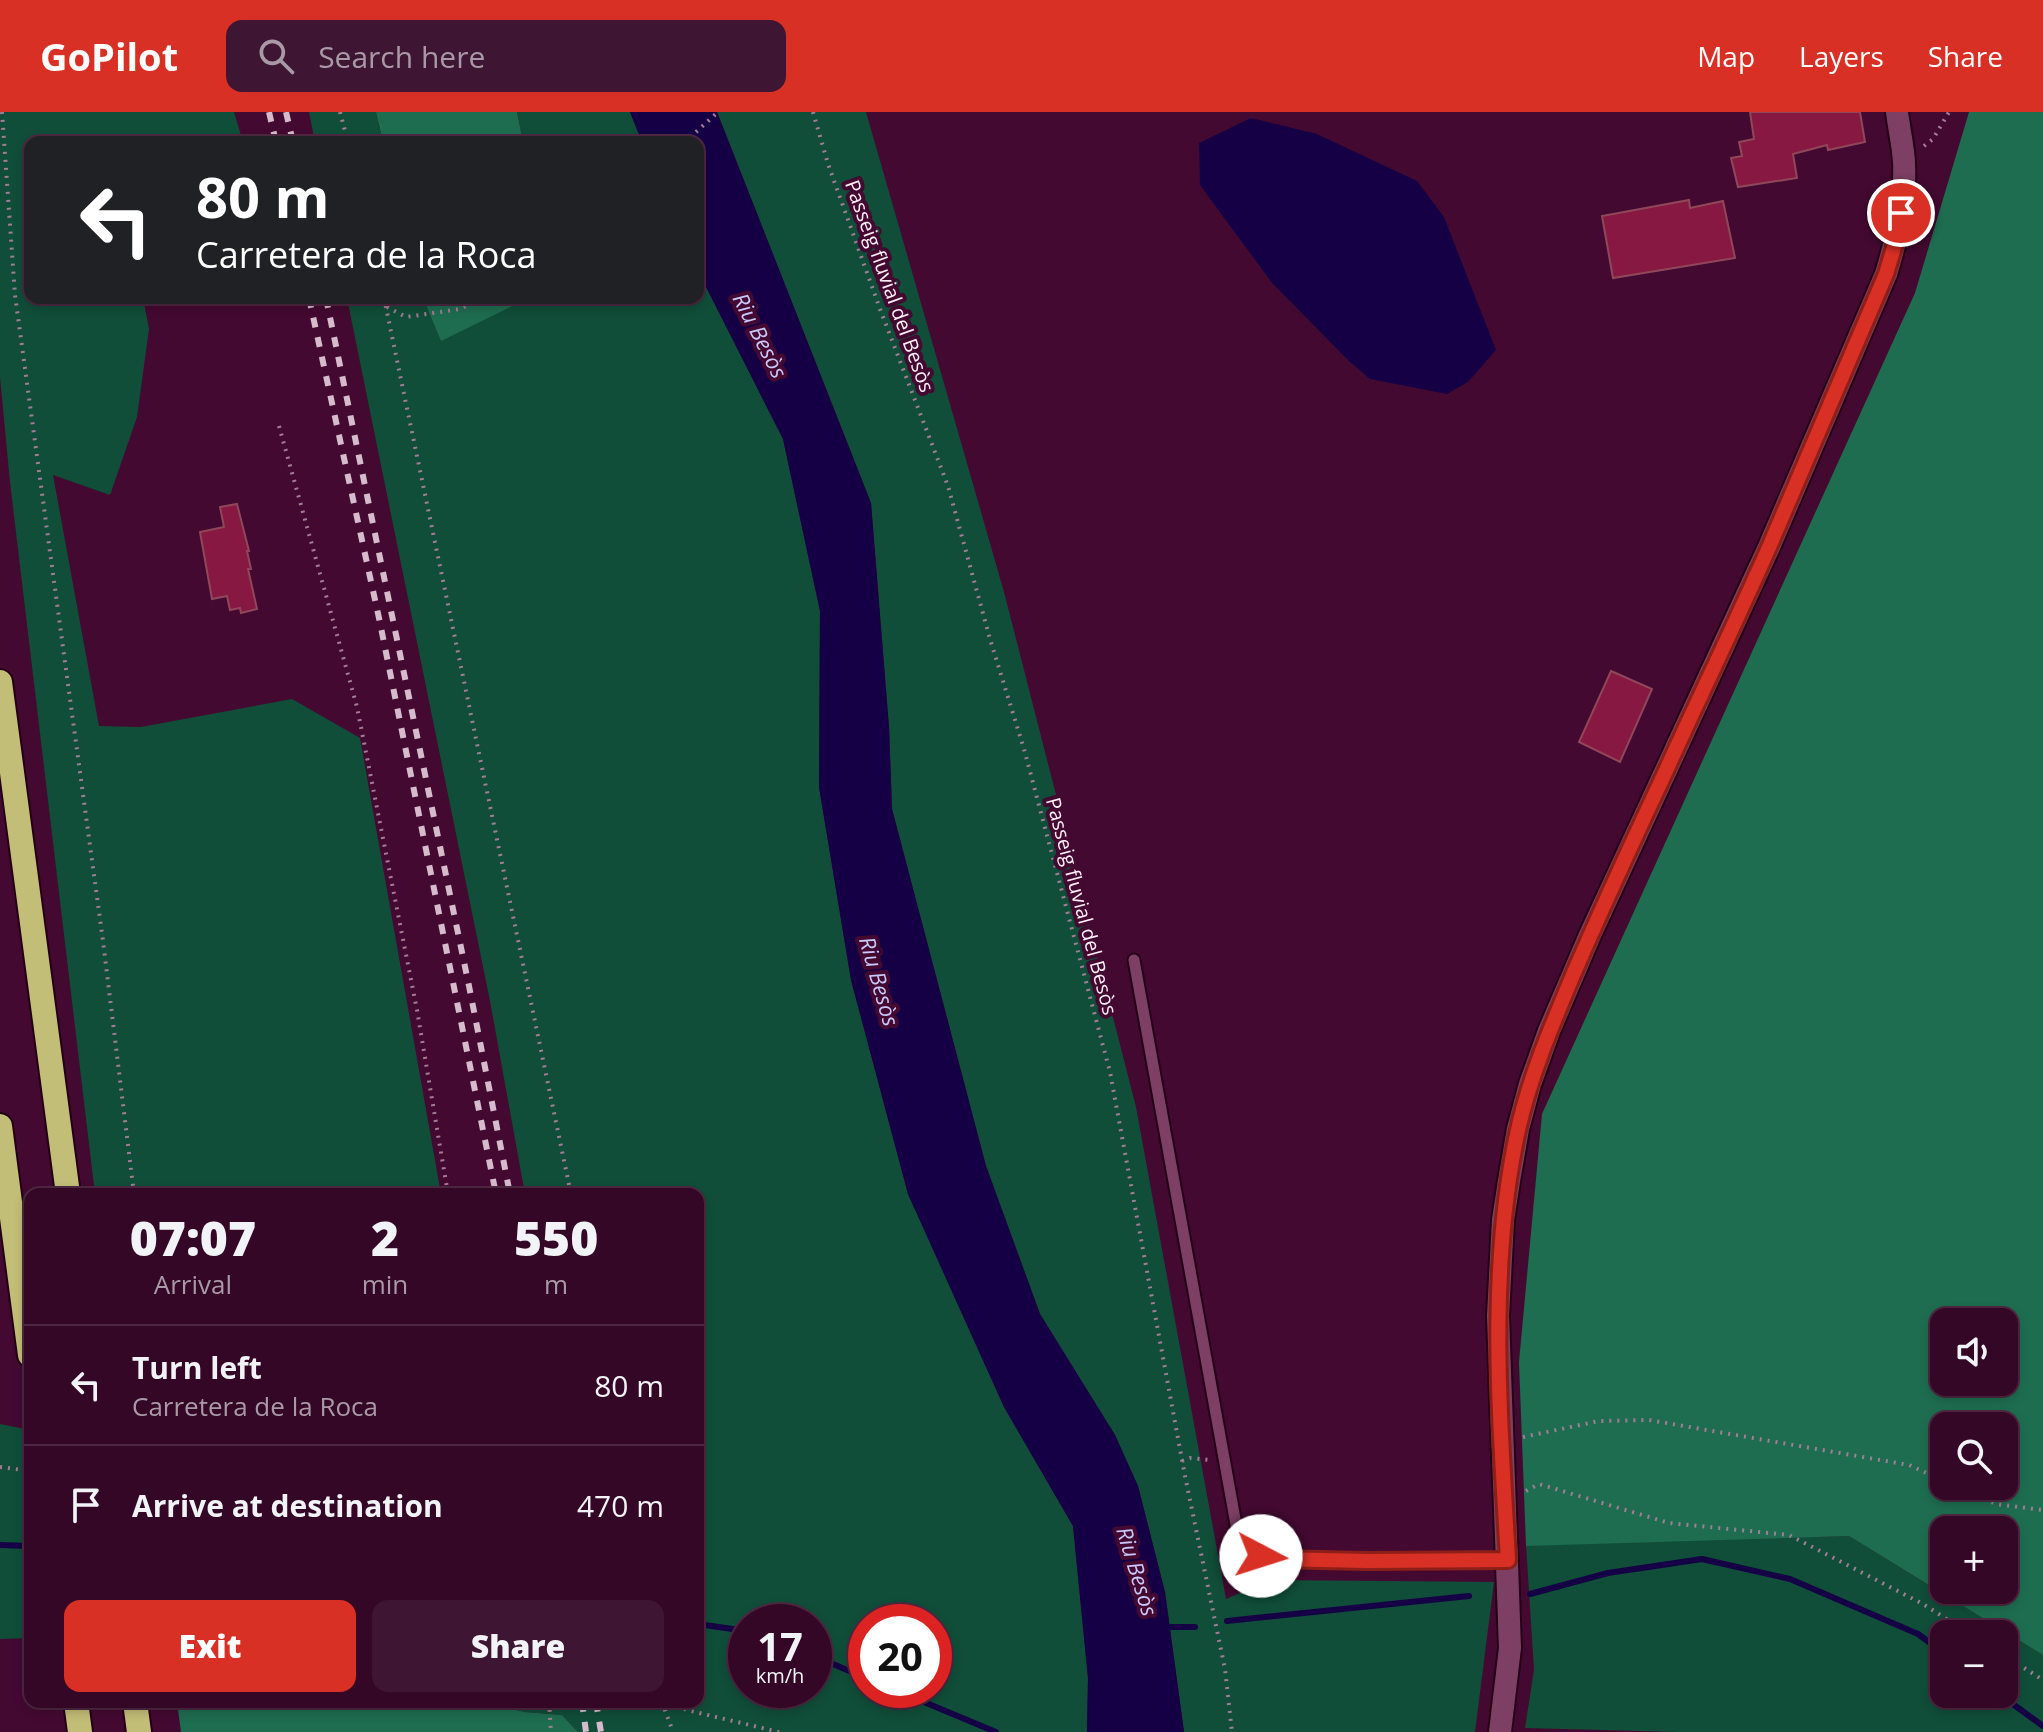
<!DOCTYPE html>
<meta charset="utf-8">
<style>
body{margin:0;font-family:"Open Sans",sans-serif;background:#3e1532;color:#f1f3f6;height:100vh;display:flex;flex-direction:column;font-size:30px;white-space:nowrap}
*{box-sizing:border-box;margin:0}
p{font-size:26px;color:#a999a7}
.icon{flex:none;width:44px;height:44px;fill:none;stroke:currentColor;stroke-width:2;stroke-linecap:round;stroke-linejoin:round}
.map{position:relative;flex:1;overflow:hidden}
.details{position:absolute;left:24px;top:1076px;width:680px;height:520px;display:flex;flex-direction:column;background:#330725;border-radius:16px;box-shadow:0 4px 12px #0003,0 0 0 2px #4e2842}
.details>*{flex:none}
.banner{position:absolute;left:24px;top:24px;width:680px;height:168px;border-radius:16px;box-shadow:0 4px 12px #0003,0 0 0 2px #4e2842;background:#202124;color:#fff;overflow:hidden}
.controls{position:absolute;left:1930px;top:1196px;display:grid;gap:16px}
.controls a{display:grid;place-items:center;width:88px;height:88px;border-radius:16px;background:#330725;box-shadow:0 4px 12px #0003,0 0 0 2px #4e2842;font-size:40px}
.speed{position:absolute;left:728px;top:1492px;display:flex;gap:16px;font-size:40px;font-weight:700;text-align:center}
.speed>*{display:grid;place-content:center;width:104px;height:104px;border-radius:50%;background:#330725;box-shadow:0 4px 12px #0003,0 0 0 2px #4e2842;line-height:1}
.speed small{font-size:20px;font-weight:400}
.speed .limit{border:12px solid #d22;background:#fff;color:#111}
.pin{position:absolute;display:grid;place-items:center;width:68px;height:68px;color:#fff;margin:-34px;border:4px solid #fff;border-radius:50%;box-shadow:0 2px 8px #0007}
.me{position:absolute;width:88px;margin:-44px;rotate:95deg;stroke-linejoin:round;filter:drop-shadow(0 0 6px #0008)}
.turn{display:flex;align-items:center;gap:28px;height:168px;padding:0 40px;font-size:36px}
.turn .icon{width:104px;height:104px;stroke-width:2.5}
.turn b{display:block;font-size:56px;line-height:68px}
.eta{display:flex;justify-content:space-evenly;align-items:center;height:136px;text-align:center}
.eta b{font-size:48px;font-weight:800;line-height:56px}
.button{display:flex;gap:16px;margin-top:auto;padding:16px 40px}
.button a{flex:1;height:92px;border-radius:16px;background:#d93025;color:#fff;font-size:32px;font-weight:800;line-height:92px;text-align:center}
.button a+a{background:#3e1532;color:#f1f3f6}
ul{padding:0;list-style:none}
li{display:flex;align-items:center;gap:24px;height:120px;padding:0 40px;border-top:2px solid #4e2842}
li div{flex:1}
li b{display:block;font-size:30px}
li em{font-style:normal}
header{display:flex;align-items:center;gap:48px;box-sizing:border-box;height:112px;padding:0 40px;background:#d93025;color:#fff}
header strong{font-size:38px}
nav{display:flex;gap:44px;margin-inline-start:auto;font-size:28px}
.search{width:560px;height:72px;background:#3e1532;display:flex;align-items:center;gap:20px;box-sizing:border-box;padding:0 28px;border-radius:16px;color:#a999a7;font-size:30px}
.map>svg:first-child{display:block}
</style>
<header>
<strong>GoPilot</strong>
<div class="search"><svg class="icon" aria-label="search" viewBox="0 0 24 24"><circle cx="10" cy="10" r="6"/><path d="M15 15l6 6"/></svg>Search here</div>
<nav><a>Map</a><a>Layers</a><a>Share</a></nav>
</header>
<div class="map">
<svg width="2043" height="1620" viewBox="0 0 2043 1620">
<rect width="100%" height="100%" fill="#440931"/>
<path fill="#104e39" fill-rule="evenodd" d="M0,0H234L243,30H30V186H143L149,217L137,305L110,383L53,363L99,614L141,615L292,587L360,626L441,1082H95L10,370L0,265Z
M309,0H376L383,30H315Z
M517,0H630L642,30H523Z
M717,0H866L1004,480L1136,995L1226,1487L1270,1468L1494,1470L1475,1620H1184L1165,1480L1138,1374L1115,1323L1040,1202L986,1054L892,697L889,615L871,391Z
M698,159L783,327L820,499L819,675L851,868L908,1082L1004,1295L1073,1414L1088,1566L1087,1620H578L562,1603L525,1600L480,1590H698V1082H525L490,889L347,186H423L441,228L529,186H698ZM746,1510H814V1578H746ZM866,1510H934V1578H866Z
M0,1312L30,1318V1526L0,1527Z
M1849,1424L2043,1543V1620H1678L1525,1616L1534,1558L1526,1432ZM1944,1522H2004V1582H1944Z"/>
<path fill="#1e6d50" fill-rule="evenodd" d="M376,0H517L523,30H383Z
M1969,0H2043V1543L1849,1424L1526,1434L1519,1250L1542,1002L1915,181ZM1944,1210H2004V1270H1944ZM1944,1314H2004V1374H1944ZM1944,1418H2004V1478H1944Z
M423,186H529L441,229Z
M177,1590H480L525,1600L562,1603L578,1620H181Z"/>
<path fill="#150046" d="M630,0H717L871,391L889,615L892,697L986,1054L1040,1202L1115,1323L1138,1374L1165,1480L1184,1620H1087L1088,1566L1073,1414L1004,1295L908,1082L851,868L819,675L820,499L783,327L698,159V30H642Z
M1251,6L1317,22L1417,69L1444,105L1496,238L1468,270L1447,282L1370,267L1349,249L1272,171L1200,73L1199,31Z"/>
<g fill="none" stroke-linecap="round" stroke-linejoin="round">
<path stroke="#150046" stroke-width="6" d="M0,1433L30,1434
M1530,1482L1608,1461L1702,1447L1790,1467L1918,1522L1944,1541
M1227,1509L1469,1484
M698,1512L746,1519
M1163,1515H1195
M814,1544L866,1566
M895,1578L996,1620
M1999,1582L2043,1614"/>
</g>
<path fill="#871841" stroke="#8f475a" stroke-width="2" d="M1750,0H1860L1865,30L1828,38L1827,33L1793,42L1797,66L1738,75L1731,46L1742,44L1739,30L1754,27Z
M1689,88L1690,96L1723,89L1735,146L1613,166L1602,104Z
M237,392L249,439H247L251,457H248L257,497L241,501L240,496L230,498L227,484L212,487L200,420L224,415L220,395Z
M1611,559L1652,577L1620,650L1579,630Z"/>
<g fill="none" stroke-linecap="round" stroke-linejoin="round">
<defs>
<path id="service" d="M1134,848L1237,1418C1248,1437 1254,1442 1275,1447L1367,1449L1508,1448
M1234,1453L1261,1444"/>
<path id="tertiary" d="M1500,1620L1510,1536L1498,1204L1503,1108L1509,1069L1518,1017L1530,972L1549,919L1590,823L1769,435L1886,162C1897,126 1906,88 1904,50C1903,33 1899,17 1897,0"/>
<path id="motorway" d="M0,570L68,1082
M0,1014L30,1243
M76,1590L80,1620
M135,1590L139,1620"/>
</defs>
<use href="#service" stroke="#240017" stroke-width="15"/>
<use href="#tertiary" stroke="#240017" stroke-width="26"/>
<use href="#motorway" stroke="#240017" stroke-width="28"/>
<path stroke="#a27d95" stroke-width="4" stroke-dasharray="2 6" stroke-linecap="butt" d="M2,0L15,183L103,829L134,1082
M340,0L348,30
M813,0L828,52L880,197L948,374L990,527L1024,637L1110,960L1185,1364L1225,1557L1232,1620
M696,20L718,0
M1924,34L1933,27L1949,0
M384,186L571,1082
M387,195L406,205L460,197L483,186
M279,314L357,595L417,898L448,1082
M1523,1325L1599,1309L1649,1308L1909,1353L1944,1369
M1182,1349L1190,1346L1210,1348
M0,1355L30,1359
M1955,1374L1996,1392L2043,1398
M1526,1379L1539,1372L1669,1411L1789,1423L1923,1492L1970,1522
M2004,1543L2043,1568
M549,1590L551,1620
M661,1590L691,1599L779,1620
M662,1590L673,1620"/>
<use href="#service" stroke="#7d3f64" stroke-width="11"/>
<use href="#tertiary" stroke="#7d3f64" stroke-width="22"/>
<use href="#motorway" stroke="#c3be77" stroke-width="24"/>
<path stroke="#d5bbcb" stroke-width="6" stroke-dasharray="10 10" stroke-linecap="butt" d="M269,0L276,30
M286,0L293,30
M309,186L379,506L496,1082
M326,186L469,874L510,1082
M582,1590L586,1620
M596,1590L601,1620"/>
</g>
<g fill="none" stroke-linecap="round" stroke-linejoin="round">
<defs>
<path id="route" d="M1261,1444L1275,1447L1367,1449L1508,1448C1500,1305 1487,1159 1518,1018C1530,964 1552,913 1573,863C1602,796 1633,729 1664,663C1699,586 1736,510 1770,433C1809,343 1847,252 1886,162L1895,132L1901,101"/>
</defs>
<use href="#route" stroke="#8d1f18" stroke-width="20"/>
<use href="#route" stroke="#d93025" stroke-width="14"/>
</g>
<g text-anchor="middle" dominant-baseline="central" stroke-width="8" stroke-linejoin="round" paint-order="stroke">
<g font-size="20" fill="#ffeff7" stroke="#440931">
<text transform="translate(890 174) rotate(70)">Passeig fluvial del Besòs</text>
<text transform="translate(1082 794) rotate(75)">Passeig fluvial del Besòs</text>
</g>
<g font-size="22" font-style="italic" fill="#c8c8fb" stroke="#440931">
<text transform="translate(761 223) rotate(63)">Riu Besòs</text>
<text transform="translate(880 869) rotate(74)">Riu Besòs</text>
<text transform="translate(1138 1459) rotate(73)">Riu Besòs</text>
</g>
</g>
</svg>
<div class="controls">
<a><svg class="icon" aria-label="sound" viewBox="0 0 24 24"><path d="M4 9h4l5-4v14l-5-4H4zM17 9q2 3 0 6"/></svg></a>
<a><svg class="icon" aria-label="search" viewBox="0 0 24 24"><circle cx="10" cy="10" r="6"/><path d="M15 15l6 6"/></svg></a>
<a>+</a>
<a>−</a>
</div>
<div class="speed"><div>17<small>km/h</small></div><div class="limit">20</div></div>
<div class="pin" style="left:1901px;top:101px;background:#d93025"><svg class="icon" aria-label="arrive" viewBox="0 0 24 24"><path d="M6 21V4h12l-3 4 3 4H6"/></svg></div>
<svg class="me" style="left:1261px;top:1444px" viewBox="-20 -20 40 40"><circle r="19" fill="#fff"/><path d="M0-13L10 11 0 6-10 11z" fill="#d93025"/></svg>
<div class="banner">
<div class="turn"><svg class="icon" aria-label="left" viewBox="0 0 24 24"><path d="M17 20v-9H6M10 6l-5 5 5 5"/></svg><div><b>80 m</b>Carretera de la Roca</div></div>
</div>
<section class="details">
<div class="eta">
<div><b>07:07</b><p>Arrival</p></div>
<div><b>2</b><p>min</p></div>
<div><b>550</b><p>m</p></div>
</div>
<ul>
<li><svg class="icon" aria-label="left" viewBox="0 0 24 24"><path d="M17 20v-9H6M10 6l-5 5 5 5"/></svg><div><b>Turn left</b><p>Carretera de la Roca</p></div><em>80 m</em></li>
<li><svg class="icon" aria-label="arrive" viewBox="0 0 24 24"><path d="M6 21V4h12l-3 4 3 4H6"/></svg><div><b>Arrive at destination</b></div><em>470 m</em></li>
</ul>
<div class="button"><a>Exit</a><a>Share</a></div>
</section>
</div>
